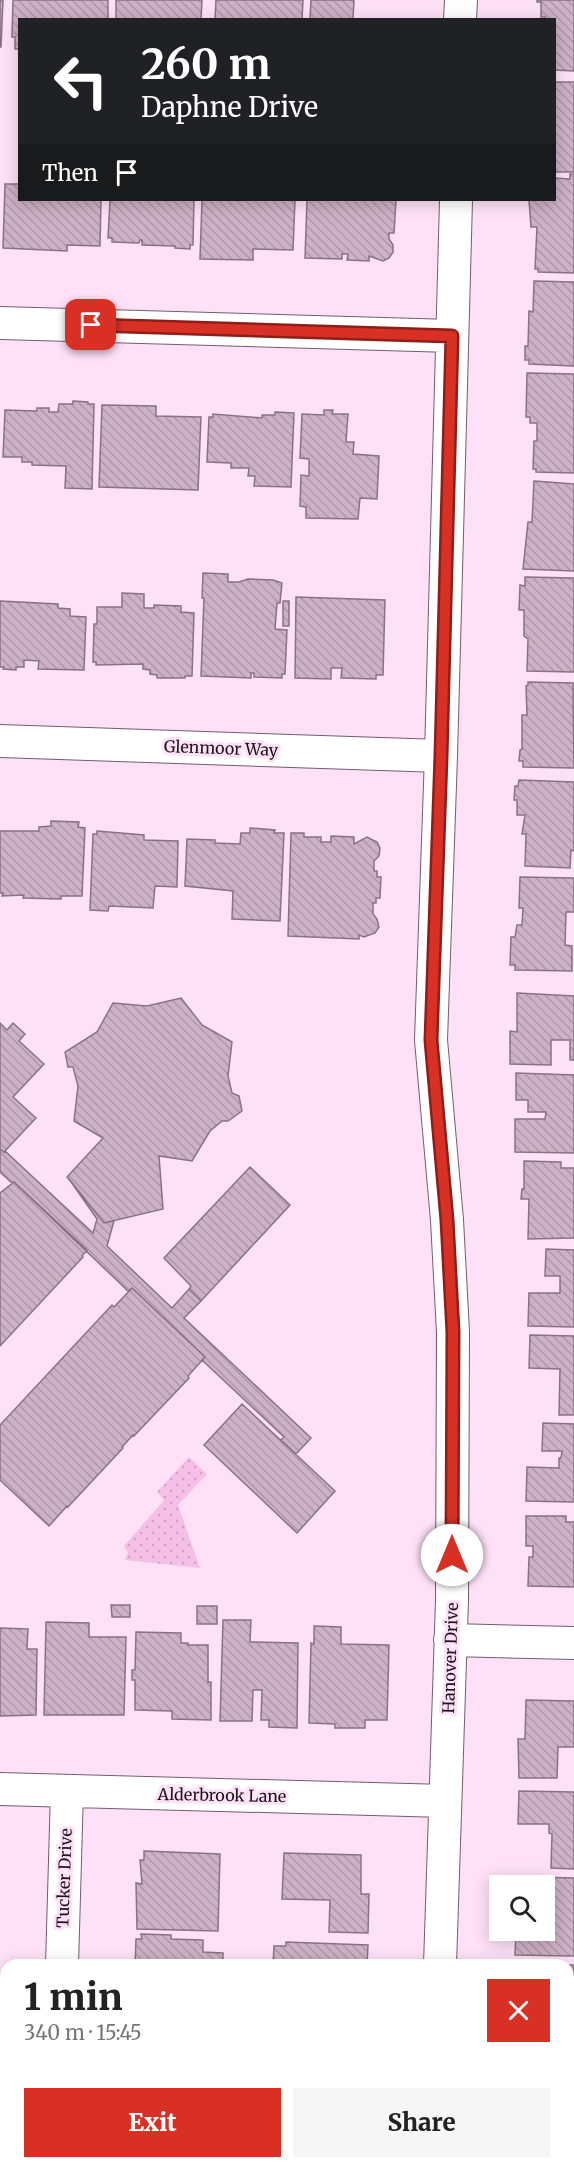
<!DOCTYPE html>
<meta charset="utf-8">
<style>
body{margin:0;font-family:Merriweather,serif;background:#f6f6f6;color:#222;height:100vh;display:flex;flex-direction:column;font-size:22px;white-space:nowrap}
*{box-sizing:border-box;margin:0}
p{font-size:20px;color:#767676}
.icon{flex:none;width:33px;height:33px;fill:none;stroke:currentColor;stroke-width:2;stroke-linecap:round;stroke-linejoin:round}
.map{position:relative;flex:1;overflow:hidden}
.drawer{position:absolute;left:0px;top:1959px;width:574px;height:210px;display:flex;flex-direction:column;background:#fff;border-radius:18px 18px 0 0;box-shadow:0 3px 15px #0003}
.drawer>*{flex:none}
.top-card{position:absolute;left:18px;top:18px;width:538px;height:183px;border-radius:0px;box-shadow:0 3px 15px #0003;background:#202124;color:#fff;overflow:hidden}
.tools{position:absolute;left:489px;top:1875px;display:grid;gap:12px}
.tools a{display:grid;place-items:center;width:66px;height:66px;border-radius:0px;background:#fff;box-shadow:0 3px 15px #0003;font-size:30px}
.pin{position:absolute;display:grid;place-items:center;width:51px;height:51px;color:#fff;margin:-26px;border-radius:12px;box-shadow:0 3px 9px #0006}
.me{position:absolute;width:66px;margin:-33px;rotate:0deg;stroke-linejoin:round;filter:drop-shadow(0 0 4px #0008)}
.turn{display:flex;align-items:center;gap:21px;height:126px;padding:0 24px;font-size:27px}
.turn .icon{width:78px;height:78px;stroke-width:2.5}
.turn b{display:block;font-size:42px;line-height:51px}
.then{display:flex;align-items:center;height:57px;padding:0 24px;background:#0003;gap:12px;font-size:22px}
.round{display:grid;place-items:center;flex:none;width:63px;height:63px;border-radius:0px;background:#f6f6f6}
.head{display:flex;align-items:center;justify-content:space-between;height:102px;padding:0 24px}
h1{font-size:36px;font-weight:800;line-height:45px}
.primary-button{display:flex;gap:12px;margin-top:auto;padding:12px 24px}
.primary-button a{flex:1;height:69px;border-radius:0px;background:#d93025;color:#fff;font-size:24px;font-weight:800;line-height:69px;text-align:center}
.primary-button a+a{background:#f6f6f6;color:#222}
.map>svg:first-child{display:block}
</style>
<div class="map">
<svg width="574" height="2169" viewBox="0 0 574 2169">
<defs>
<pattern id="park-dots" width="8" height="8" patternUnits="userSpaceOnUse" patternTransform="scale(1.5)"><rect width="8" height="8" fill="#f5bfe8"/><path d="M2 2h.1M6 6h.1" fill="none" stroke="#d1a3c6" stroke-width="1.8" stroke-linecap="round"/></pattern>
<pattern id="building-back-hatch" width="6" height="6" patternUnits="userSpaceOnUse" patternTransform="scale(1.5)"><rect width="6" height="6" fill="#cdb1c5"/><path d="M-1 5l2 2M0 0l6 6M5-1l2 2" fill="none" stroke="#af97a9"/></pattern>
</defs>
<rect width="100%" height="100%" fill="#fee1f7"/>
<path fill="url(#park-dots)" d="M189,1457L207,1474L178,1505L200,1568L125,1560L128,1553L124,1546L164,1500L157,1492Z"/>
<path fill="url(#building-back-hatch)" stroke="#8b7184" stroke-width="1.5" d="M0,0H3L1,47H0Z
M13,0H108V20H20V49H15V37H12Z
M116,0H202L201,20H116Z
M216,0H303L302,20H215Z
M311,0H354L353,19L367,20H310Z
M537,0H574V71L555,70V20H545V17H541V2H537Z
M555,82H574V172H555Z
M570,174H574V273L538,272V269H535L537,227H531L529,200H555V178L570,179Z
M5,184H20V200H101L100,246L67,245V251L3,248Z
M110,200H194L193,245H190V249L175,248V246L142,245V240H140L139,243L112,242V238H108Z
M202,200H295L293,250L253,249V260L200,259Z
M307,200H396L394,233H389V239L393,245V252L389,258L383,261L369,256V261L347,260L348,254H342V259L305,258Z
M534,281L574,282V366L529,364V360H525V346H528L529,311L533,312Z
M527,373L574,374V473L536,472V469H533L534,441H537V423H530V417H526Z
M73,401L88,402V404H94L92,489L65,488L66,466L32,465V462H22V457H3L5,410L37,411V408H49V412H58L59,404H73Z
M102,405L156,406V416L201,417L198,490L99,487Z
M324,410H333L332,414H348L346,442H354L353,454L379,456L377,499L360,498L358,519L306,518V507L300,506L301,475L309,476V459L300,458L302,414L324,415Z
M275,412L294,413L291,487L254,486L255,476H248L249,468H231V463L207,462L209,417H213V414L262,418V415H275Z
M534,481L574,484V571L523,569L528,522H532Z
M203,573L228,574V582H239L248,579L273,580L282,583L280,603H277L275,629L287,630L285,674H282V678L254,677V673H251V678L201,676L204,598H202Z
M525,577L574,578V672L527,671L528,639L524,636V610H519L520,585L525,586Z
M122,593L144,594V608H154V605L181,606V612L194,613L192,676H185V678H157V675L150,674V670L143,669V664L96,665V662H93L94,624H97V607H122Z
M296,597L385,600L383,675H376V679L341,678L342,668H331V679L295,678Z
M0,601L58,604V608L70,609V616L86,617L84,670L38,669L39,661L24,660V667H16V670L3,669L4,667H0Z
M283,601H289V626H283Z
M528,682L573,683L574,768L523,767V761H519L520,750L522,749V715H527L526,686L528,685Z
M519,780L574,782V851L571,850L570,868L525,866L526,834H522L525,815H517V800H514L515,786H518Z
M51,821L79,822L78,827L85,828L82,896H61V899L23,898L24,895L2,896L3,893H0V831H39V827L51,826Z
M250,828L275,830L274,833H284L280,921L232,919L233,891L185,886L187,839L215,840V843L240,844L241,833H250Z
M97,831L144,835V840L178,841L177,887L155,886L153,908L109,906L108,911L90,910L93,834H97Z
M291,833H304V837H321V842H331V836L354,837V844L367,837L377,842L380,848L379,856L374,861V871H377V877H381L380,898H376V903H373V914L377,919L379,927L375,933L364,937L359,935V939L288,936Z
M520,877L574,878V912H566L565,945L572,946V971L515,970V965H510L511,937H515L517,925H522L523,908H519Z
M517,993L574,996V1060H570V1040H551V1065L510,1064V1031L517,1032Z
M181,998L202,1025L232,1042L228,1076L232,1093L239,1096L242,1111L228,1121H222L210,1131L192,1161L159,1156L163,1209L104,1223L67,1177L103,1138L74,1121L78,1086L73,1067H68L65,1052L97,1032L113,1003L147,1006Z
M0,1023L7,1030L13,1023L25,1034L19,1041L44,1064L13,1097L36,1118L4,1152L0,1149Z
M516,1073L574,1075V1153L515,1152V1119H545L546,1112H528V1100H516Z
M0,1149L4,1152L5,1151L93,1233L97,1219L69,1179L104,1223L114,1221L107,1246L172,1308L189,1289L201,1301L184,1318L311,1438L296,1454L281,1440L284,1437L202,1360L205,1357L132,1288L128,1291L14,1182L12,1183L0,1172Z
M524,1161L561,1162V1168H574V1238L528,1239L529,1199H521L522,1189H524Z
M250,1167L290,1205L201,1301L189,1289L191,1286L164,1258Z
M14,1182L87,1250L82,1256L83,1257L0,1346V1193Z
M546,1249L574,1250V1327L528,1326L529,1293H560V1276H545Z
M132,1288L205,1357L188,1376L189,1378L134,1436L133,1435L122,1447L123,1448L68,1507L67,1506L49,1526L0,1480V1425L112,1305L114,1307Z
M530,1335L574,1336V1415H559L560,1369L529,1368Z
M242,1404L335,1491L297,1533L204,1445Z
M543,1423L574,1424V1502L526,1501L527,1467L559,1468V1458H561L562,1451H542Z
M526,1516H566V1522H574V1587L528,1586L529,1557H533V1546H526Z
M111,1605H130V1617H112Z
M197,1606H217V1624H197Z
M223,1620H251L250,1642L298,1643L297,1728L269,1727V1720H261L262,1690H253L252,1721H220Z
M46,1622L89,1623V1637H126L124,1715H44Z
M314,1626L341,1627V1644L389,1645L387,1720H365V1728H335V1724L309,1723L311,1643L314,1644Z
M0,1628L28,1629L27,1649H37L36,1715L0,1716Z
M136,1632L181,1633V1643H188V1645H208V1682H211V1720L172,1719V1711L135,1710V1680H132V1670H135Z
M526,1700L574,1701V1747H558L557,1778H519L518,1739H525Z
M519,1791L574,1792V1869L551,1868L552,1834L549,1833V1824H518Z
M144,1851L220,1854L218,1931L137,1929L136,1883L142,1884L140,1860H144Z
M284,1853L361,1855V1894H369L368,1933L329,1932L330,1900L282,1899Z
M532,1877L574,1878V1956L515,1955L516,1930H544V1922H547L548,1904H544V1886H531Z
M141,1934L171,1935V1939L203,1940V1952L223,1953V1965H135L136,1939H142Z
M286,1942L368,1945L367,1965H273L274,1946H286Z
M568,1965H574V2044H568Z
M568,2059H574V2104L568,2103Z
M568,2154H574V2169H521V2163H568Z
M136,2163H221L220,2169H136Z
M302,2163H349V2169H301Z"/>
<g fill="none" stroke-linecap="round" stroke-linejoin="round">
<defs>
<path id="minor" d="M460,20L461,0
M0,323L452,336
M0,741L441,756
M450,1640L574,1643
M0,1789L445,1801
M62,1965L67,1791
M440,1965L452,1600L453,1332L447,1220L431,1040L441,756L456,200
M50,2169L52,2163
M434,2169V2163"/>
</defs>
<use href="#minor" stroke="#745c6e" stroke-width="34"/>
<use href="#minor" stroke="#fff" stroke-width="32"/>
</g>
<g fill="none" stroke-linecap="round" stroke-linejoin="round">
<defs>
<path id="route" d="M91,325L452,336L441,756L431,1040L447,1220L453,1332L452,1555"/>
</defs>
<use href="#route" stroke="#8d1f18" stroke-width="15"/>
<use href="#route" stroke="#d93025" stroke-width="10"/>
</g>
<g text-anchor="middle" dominant-baseline="central" stroke-width="6" stroke-linejoin="round" paint-order="stroke">
<g font-size="16" fill="#1c1219" stroke="#fee1f7">
<text transform="translate(221 748) rotate(2)">Glenmoor Way</text>
<text transform="translate(450 1658) rotate(-88)">Hanover Drive</text>
<text transform="translate(222 1795) rotate(1)">Alderbrook Lane</text>
<text transform="translate(64 1878) rotate(-88)">Tucker Drive</text>
</g>
</g>
</svg>
<div class="tools">
<a><svg class="icon" aria-label="search" viewBox="0 0 24 24"><circle cx="10" cy="10" r="6"/><path d="M15 15l6 6"/></svg></a>
</div>
<div class="pin" style="left:91px;top:325px;background:#d93025"><svg class="icon" aria-label="arrive" viewBox="0 0 24 24"><path d="M6 21V4h12l-3 4 3 4H6"/></svg></div>
<svg class="me" style="left:452px;top:1555px" viewBox="-20 -20 40 40"><circle r="19" fill="#fff"/><path d="M0-13L10 11 0 6-10 11z" fill="#d93025"/></svg>
<div class="top-card">
<div class="turn"><svg class="icon" aria-label="left" viewBox="0 0 24 24"><path d="M17 20v-9H6M10 6l-5 5 5 5"/></svg><div><b>260 m</b>Daphne Drive</div></div>
<div class="then">Then<svg class="icon" aria-label="arrive" viewBox="0 0 24 24"><path d="M6 21V4h12l-3 4 3 4H6"/></svg></div>
</div>
<section class="drawer">
<div class="head"><div><h1>1 min</h1><p>340 m · 15:45</p></div><a class="round" style="background:#d93025;color:#fff"><svg class="icon" aria-label="close" viewBox="0 0 24 24"><path d="M6 6l12 12M18 6L6 18"/></svg></a></div>
<div class="primary-button"><a>Exit</a><a>Share</a></div>
</section>
</div>
